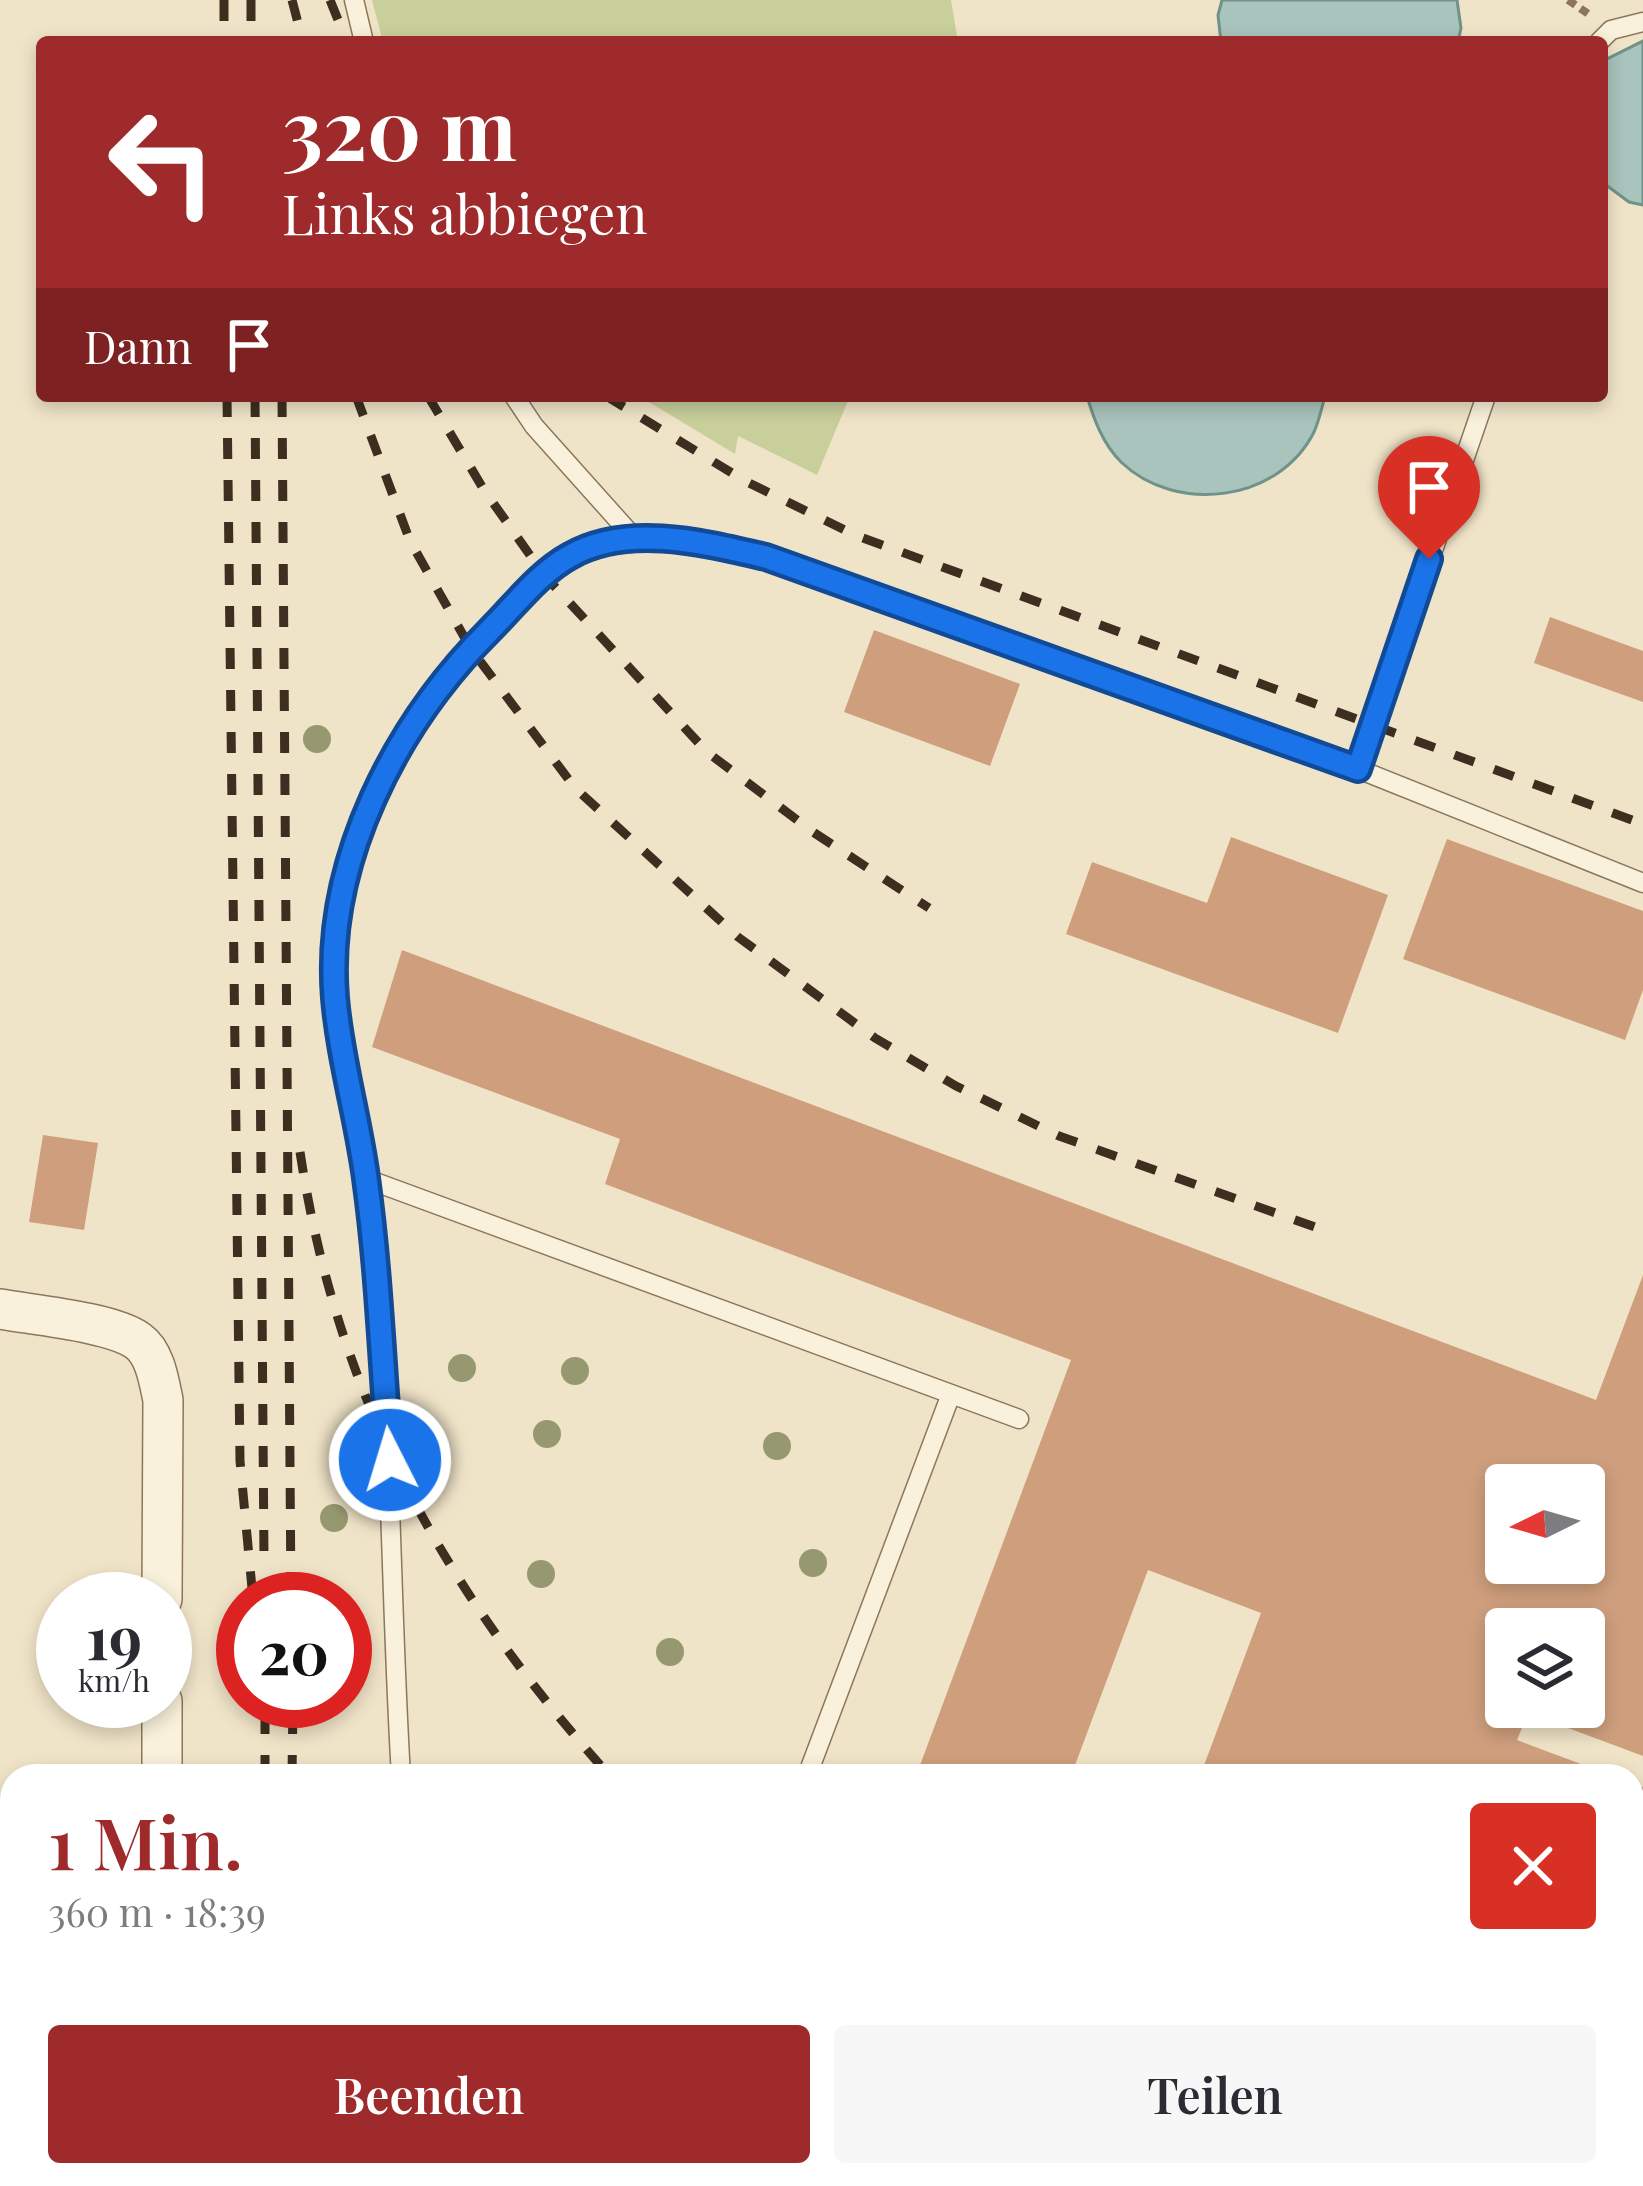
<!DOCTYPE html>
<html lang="de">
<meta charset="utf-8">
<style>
body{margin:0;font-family:"Playfair Display",serif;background:#f7f7f7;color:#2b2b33;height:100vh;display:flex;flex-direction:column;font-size:45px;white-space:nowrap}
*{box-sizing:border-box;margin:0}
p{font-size:39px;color:#7c7c81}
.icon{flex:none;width:66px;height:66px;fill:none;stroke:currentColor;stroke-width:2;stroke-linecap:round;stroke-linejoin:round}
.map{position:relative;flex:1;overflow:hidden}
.details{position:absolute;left:0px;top:1764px;width:1644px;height:423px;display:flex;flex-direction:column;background:#fff;border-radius:36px 36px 0 0;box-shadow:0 6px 18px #0003}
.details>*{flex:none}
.banner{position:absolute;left:36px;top:36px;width:1572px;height:366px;border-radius:12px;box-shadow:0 6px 18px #0003;background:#9e2a2b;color:#fff;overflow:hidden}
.needle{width:78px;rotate:265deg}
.buttons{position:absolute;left:1485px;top:1464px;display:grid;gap:24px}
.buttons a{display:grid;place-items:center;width:120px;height:120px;border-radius:12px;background:#fff;box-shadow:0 6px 18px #0003;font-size:60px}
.speed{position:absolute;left:36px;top:1572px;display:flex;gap:24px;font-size:60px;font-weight:700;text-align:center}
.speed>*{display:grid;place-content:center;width:156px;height:156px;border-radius:50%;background:#fff;box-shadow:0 6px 18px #0003;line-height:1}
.speed small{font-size:30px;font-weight:400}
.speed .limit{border:18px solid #d22;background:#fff;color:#111}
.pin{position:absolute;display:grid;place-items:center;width:102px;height:102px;color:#fff;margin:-123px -51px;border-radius:50% 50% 50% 0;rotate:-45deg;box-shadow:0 0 12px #0007}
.pin .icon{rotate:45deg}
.me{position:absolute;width:132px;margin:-66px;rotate:355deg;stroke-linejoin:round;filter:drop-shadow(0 0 9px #0008)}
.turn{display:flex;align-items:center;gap:42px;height:252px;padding:0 48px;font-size:54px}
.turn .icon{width:156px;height:156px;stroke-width:2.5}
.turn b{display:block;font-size:84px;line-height:102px}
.then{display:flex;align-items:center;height:114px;padding:0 48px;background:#0003;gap:24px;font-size:45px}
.round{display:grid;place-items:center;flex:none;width:126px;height:126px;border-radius:12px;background:#f7f7f7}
.headline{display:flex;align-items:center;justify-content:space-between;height:204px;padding:0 48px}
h1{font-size:72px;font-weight:600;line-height:90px;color:#9e2a2b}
.primary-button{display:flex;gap:24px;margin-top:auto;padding:24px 48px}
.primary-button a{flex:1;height:138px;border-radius:12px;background:#9e2a2b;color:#fff;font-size:48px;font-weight:600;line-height:138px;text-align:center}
.primary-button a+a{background:#f7f7f7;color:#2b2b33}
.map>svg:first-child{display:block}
</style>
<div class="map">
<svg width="1643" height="2186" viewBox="0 0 1643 2186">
<rect width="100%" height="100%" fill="#f0e4c8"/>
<path fill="#c9cf9b" d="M372,0H951L958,42H383Z
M639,396H850L817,475L738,436L735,454Z"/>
<path fill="#a9c4bc" stroke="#6f938a" stroke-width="3" d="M1222,0H1457L1461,28L1458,42H1221L1218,15Z
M1643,41V205L1629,202L1602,182V66L1607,59Z
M1087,396H1325C1322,407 1319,421 1314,432C1279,502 1176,515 1121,462C1103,444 1094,420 1087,396Z"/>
<path fill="#cf9f7d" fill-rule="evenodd" d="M1550,617L1643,651V702L1534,663Z
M874,630L1020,684L990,766L844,712Z
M1231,837L1388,895L1338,1033L1066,934L1092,862L1207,903Z
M1447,839L1643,911V990L1625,1040L1403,959Z
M402,950L1596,1400L1643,1275V1756L1528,1713L1517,1740L1613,1776H1200L1261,1613L1148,1570L1071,1776H916L1071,1360L605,1184L620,1139L372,1047ZM1506,1485H1584V1563H1506ZM1506,1629H1584V1707H1506Z
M43,1135L98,1143L84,1230L29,1222Z
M1632,1783L1643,1787V2186H1340L1344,2175H1632Z
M767,2175H922L918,2186H763Z
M1051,2175H1198L1194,2186H1047Z"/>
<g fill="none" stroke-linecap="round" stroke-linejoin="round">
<defs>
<path id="service" d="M354,0L364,42
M1599,42L1611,30L1643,22
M514,396L534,426L636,540
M1358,769L1486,396
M367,1179L1019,1419
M401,1776C389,1577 392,1377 367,1179C355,1090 324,1002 339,911C358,792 428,692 511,609C536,583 561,556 596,544C644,528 718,546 766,557L1358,769L1643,883
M807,1776L951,1394
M419,2186L422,2175"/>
<path id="minor" d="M0,1309C33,1315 112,1322 138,1341C155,1353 159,1381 163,1400L162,1599
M162,1776V1701
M131,2186L134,2175"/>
</defs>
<use href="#service" stroke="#8d765c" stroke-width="21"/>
<use href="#minor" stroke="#8d765c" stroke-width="42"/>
<path stroke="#8d765c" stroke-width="8" stroke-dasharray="9 6" stroke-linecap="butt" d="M1568,0L1590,15"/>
<use href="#service" stroke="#faf1dc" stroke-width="18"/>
<use href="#minor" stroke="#faf1dc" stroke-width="39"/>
<path stroke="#3d2e20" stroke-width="9" stroke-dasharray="21 21" stroke-linecap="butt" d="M224,0V42
M251,0V42
M292,0L303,42
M330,0L347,42
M227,396L240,1461L253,1599
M255,396L264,1560
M282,396L291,1599
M356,396L410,541L471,649L575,788L738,937L875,1038L956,1086L1059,1136L1332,1233
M428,396L484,490L544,575L707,752L813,832L929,908
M606,396L745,481L855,535L1643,824
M300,1152C337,1398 445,1593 610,1776
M265,1776V1701
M292,1776L293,1701
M254,2175V2186
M206,2186L209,2175
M231,2186L234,2175"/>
</g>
<g fill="#96986f">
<circle cx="317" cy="739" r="14"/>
<circle cx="462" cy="1368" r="14"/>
<circle cx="575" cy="1371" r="14"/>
<circle cx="547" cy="1434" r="14"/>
<circle cx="777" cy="1446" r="14"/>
<circle cx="334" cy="1518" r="14"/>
<circle cx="813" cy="1563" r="14"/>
<circle cx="541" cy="1574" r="14"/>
<circle cx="670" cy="1652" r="14"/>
</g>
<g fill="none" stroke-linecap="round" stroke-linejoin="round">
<defs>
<path id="route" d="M390,1460C382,1366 379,1271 366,1178C358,1118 340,1058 335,998C324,862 396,724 490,630C515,605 539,573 570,556C628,523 705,543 766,557L1358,769L1429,559"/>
</defs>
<use href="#route" stroke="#114b97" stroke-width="30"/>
<use href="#route" stroke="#1a73e8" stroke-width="21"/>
</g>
</svg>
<div class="buttons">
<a><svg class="needle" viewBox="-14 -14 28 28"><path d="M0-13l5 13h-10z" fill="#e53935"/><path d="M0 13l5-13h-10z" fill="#7c7c81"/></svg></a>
<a><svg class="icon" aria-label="layers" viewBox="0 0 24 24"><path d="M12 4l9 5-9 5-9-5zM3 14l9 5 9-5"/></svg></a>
</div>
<div class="speed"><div>19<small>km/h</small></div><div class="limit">20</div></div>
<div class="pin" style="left:1429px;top:559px;background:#d93025"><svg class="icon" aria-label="arrive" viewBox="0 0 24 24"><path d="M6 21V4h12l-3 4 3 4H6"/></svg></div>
<svg class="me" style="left:390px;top:1460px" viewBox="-20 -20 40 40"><circle r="17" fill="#1a73e8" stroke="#fff" stroke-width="3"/><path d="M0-11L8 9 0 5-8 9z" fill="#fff"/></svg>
<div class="banner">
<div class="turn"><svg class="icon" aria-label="left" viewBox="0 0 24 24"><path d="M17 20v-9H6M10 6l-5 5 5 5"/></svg><div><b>320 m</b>Links abbiegen</div></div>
<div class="then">Dann<svg class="icon" aria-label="arrive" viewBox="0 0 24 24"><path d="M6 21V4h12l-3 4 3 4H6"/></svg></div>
</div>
<section class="details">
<div class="headline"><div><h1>1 Min.</h1><p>360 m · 18:39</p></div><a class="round" style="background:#d93025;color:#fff"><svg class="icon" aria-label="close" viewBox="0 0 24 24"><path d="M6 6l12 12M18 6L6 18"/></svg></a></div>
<div class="primary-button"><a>Beenden</a><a>Teilen</a></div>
</section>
</div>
